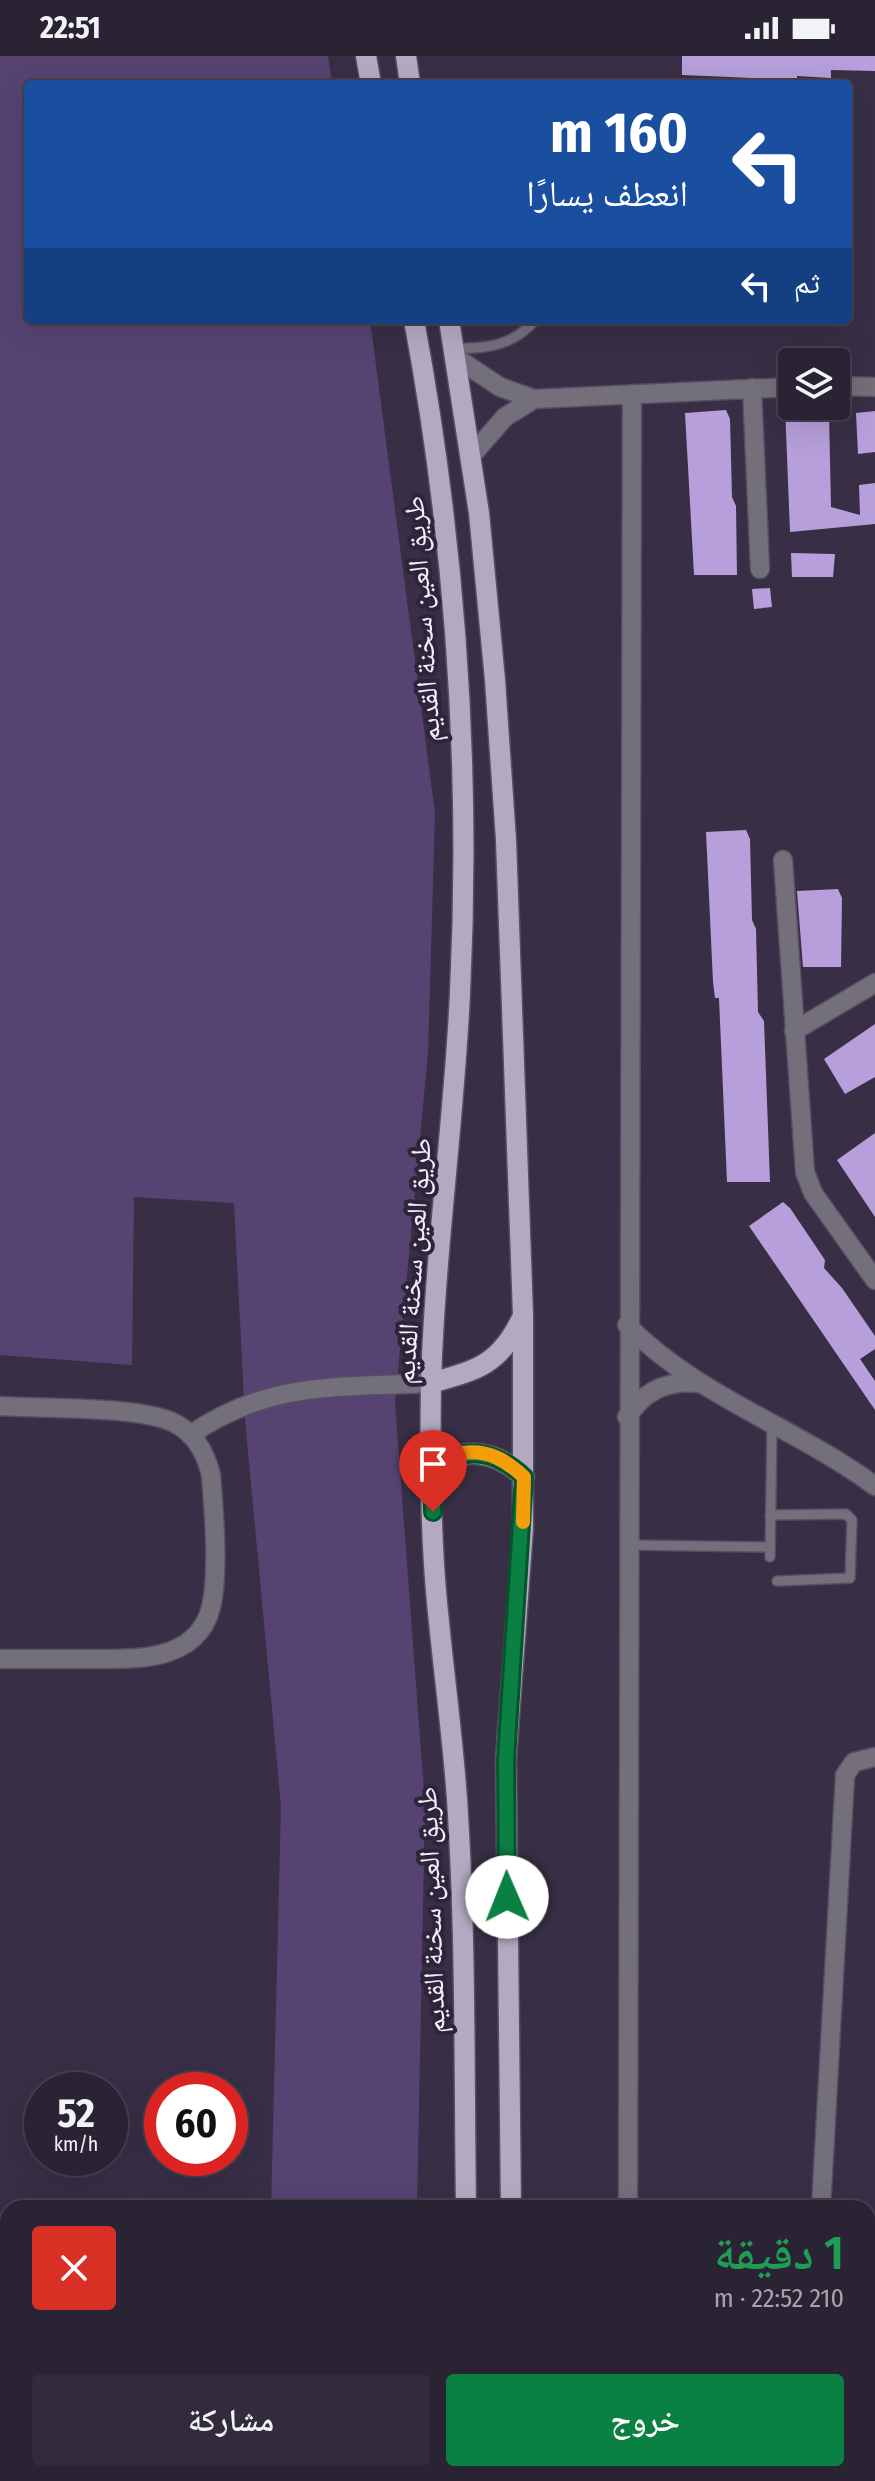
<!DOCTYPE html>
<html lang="ar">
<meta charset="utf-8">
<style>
body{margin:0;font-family:"Fira Sans Condensed","Noto Naskh Arabic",sans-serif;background:#322b3c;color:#f1f3f6;direction:rtl;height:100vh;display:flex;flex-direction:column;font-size:30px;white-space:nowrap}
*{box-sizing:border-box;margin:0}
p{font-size:26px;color:#a5a4ac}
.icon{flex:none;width:44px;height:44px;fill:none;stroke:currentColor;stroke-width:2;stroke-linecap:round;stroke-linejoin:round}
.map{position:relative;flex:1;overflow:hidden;direction:ltr}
.sheet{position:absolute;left:0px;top:2144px;width:876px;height:282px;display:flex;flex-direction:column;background:#2a2334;border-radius:24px 24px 0 0;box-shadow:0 8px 32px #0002,0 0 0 2px #46404f;direction:rtl}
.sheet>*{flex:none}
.top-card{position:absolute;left:24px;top:24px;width:828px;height:244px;border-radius:8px;box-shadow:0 8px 32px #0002,0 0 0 2px #46404f;direction:rtl;background:#1a4fa0;color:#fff;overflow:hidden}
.buttons{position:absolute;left:778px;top:292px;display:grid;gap:16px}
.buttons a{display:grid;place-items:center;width:72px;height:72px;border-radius:8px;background:#2a2334;box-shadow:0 8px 32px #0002,0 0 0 2px #46404f;font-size:40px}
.speed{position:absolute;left:24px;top:2016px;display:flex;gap:16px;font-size:40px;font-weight:700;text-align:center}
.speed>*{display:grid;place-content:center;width:104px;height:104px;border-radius:50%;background:#2a2334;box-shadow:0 8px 32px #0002,0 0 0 2px #46404f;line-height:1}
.speed small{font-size:20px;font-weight:400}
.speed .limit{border:12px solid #d22;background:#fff;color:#111}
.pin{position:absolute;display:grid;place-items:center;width:68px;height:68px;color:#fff;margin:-82px -34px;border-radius:50% 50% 50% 0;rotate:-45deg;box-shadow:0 0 8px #0007}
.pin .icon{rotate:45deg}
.me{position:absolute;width:88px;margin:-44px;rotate:359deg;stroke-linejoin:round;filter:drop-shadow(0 0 6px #0008)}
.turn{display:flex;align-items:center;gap:28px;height:168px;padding:0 32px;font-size:36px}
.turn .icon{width:104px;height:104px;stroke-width:2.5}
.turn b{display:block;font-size:56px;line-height:68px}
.then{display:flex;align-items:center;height:76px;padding:0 32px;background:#0003;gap:16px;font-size:30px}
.round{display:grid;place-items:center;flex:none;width:84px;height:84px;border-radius:8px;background:#322b3c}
.headline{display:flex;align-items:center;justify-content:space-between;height:136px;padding:0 32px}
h1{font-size:48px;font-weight:600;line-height:60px;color:#1e9e55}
.cta{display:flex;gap:16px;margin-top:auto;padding:16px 32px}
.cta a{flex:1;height:92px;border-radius:8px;background:#0b8043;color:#fff;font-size:32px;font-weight:600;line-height:92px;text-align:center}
.cta a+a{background:#322b3c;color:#f1f3f6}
.status{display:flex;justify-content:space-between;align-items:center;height:56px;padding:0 40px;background:#2a2334;direction:ltr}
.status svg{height:22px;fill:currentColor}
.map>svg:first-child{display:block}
</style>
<div class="status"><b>22:51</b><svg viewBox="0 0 49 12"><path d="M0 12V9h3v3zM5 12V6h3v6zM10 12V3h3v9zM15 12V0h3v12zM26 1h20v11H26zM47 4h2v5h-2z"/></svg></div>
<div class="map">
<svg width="875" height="2425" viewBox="0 0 875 2425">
<rect width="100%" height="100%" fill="#382f46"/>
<path fill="#433854" d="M0,2180H8V2418H420V2425H0Z"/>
<path fill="#564372" d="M0,0H328L332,28H28V264H370L435,757L428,997L395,1347L425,1749L417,2152H271L281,1750L245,1363L234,1147L134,1141L132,1309L0,1299Z"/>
<path fill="#b69fda" d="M682,0H875V15L831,14V22L797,20V24L682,19Z
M785,350H826L829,358L831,451L860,459L859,429L875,427V468L790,476Z
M726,354L730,363L732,441L736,450L737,519H694L685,357Z
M875,355V396L858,398L856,357Z
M791,497L835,498L833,521H792Z
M770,532L772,551L754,553L752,533Z
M746,774L750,783L752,864L756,873L758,956L764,965L770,1126H727L719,942H715L713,926L706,776Z
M838,833L842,842L841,911H803L797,835Z
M875,968V1021L845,1038L824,1003Z
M875,1077V1161L837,1104Z
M783,1146L790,1152L825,1204L824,1212L842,1232L875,1280V1293L860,1303L875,1325V1354L749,1170Z"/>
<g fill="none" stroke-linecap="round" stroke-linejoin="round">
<defs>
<path id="service" d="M454,292C486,293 513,290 535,264
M770,1459L846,1458L852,1464L850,1522L777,1525
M629,1489L770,1491
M770,1501L772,1370
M257,2425V2418"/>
<path id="minor" d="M455,301L500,331L534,343L792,331
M836,330L875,331
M752,332L760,513
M471,400L505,361L534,343
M783,804L805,1116L813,1137L875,1224
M794,975L875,927
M627,1269C698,1341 795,1371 875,1430
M0,1350C42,1353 146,1349 178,1369C197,1380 206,1399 211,1419C214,1458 218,1503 213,1541C204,1608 136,1603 86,1603C57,1603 29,1603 0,1603
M627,1361C644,1335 667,1324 698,1327
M190,1379C270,1324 339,1332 431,1327
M628,2152L632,338
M821,2152L845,1719L854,1706L875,1701
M868,2212H875
M628,2418V2425"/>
<path id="primary" d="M366,0L371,28
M406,0L410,28
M414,264C455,484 471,713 460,937C454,1067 435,1195 431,1326C430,1394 430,1466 436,1535C442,1604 452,1673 457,1743C466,1879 464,2016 466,2152
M449,264L479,457L495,624L506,784L523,1259V1473L506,1703L511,2152
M431,1327C477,1314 499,1309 521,1264
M432,1410C467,1391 495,1394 524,1421
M469,2418V2425
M514,2418V2425"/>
</defs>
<use href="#service" stroke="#564e63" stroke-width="12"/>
<use href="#minor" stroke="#564e63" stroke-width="21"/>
<use href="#primary" stroke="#564e63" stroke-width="23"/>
<use href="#service" stroke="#74707b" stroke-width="9"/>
<use href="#minor" stroke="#74707b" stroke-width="18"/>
<use href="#primary" stroke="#b3aac2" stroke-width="20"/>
</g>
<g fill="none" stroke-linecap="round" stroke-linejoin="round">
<defs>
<path id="route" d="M433,1456L432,1410C467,1390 495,1394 524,1421L506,1703L507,1841"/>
</defs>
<use href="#route" stroke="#07532c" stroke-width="20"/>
<use href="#route" stroke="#0b8043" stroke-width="14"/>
<path stroke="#f59e0b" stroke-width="14" d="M463,1397C488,1393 507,1405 524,1421L523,1466"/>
</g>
<g text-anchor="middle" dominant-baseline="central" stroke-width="8" stroke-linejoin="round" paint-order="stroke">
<g font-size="28" fill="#f4effd" stroke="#2e253b">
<text transform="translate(422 563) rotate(-94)">طريق العين سخنة القديم</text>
<text transform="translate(413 1205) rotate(-86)">طريق العين سخنة القديم</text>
<text transform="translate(431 1854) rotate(-92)">طريق العين سخنة القديم</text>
</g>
</g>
</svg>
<div class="buttons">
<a><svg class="icon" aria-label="layers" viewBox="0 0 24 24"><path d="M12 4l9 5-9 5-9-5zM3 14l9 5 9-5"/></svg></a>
</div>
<div class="speed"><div>52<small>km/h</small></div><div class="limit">60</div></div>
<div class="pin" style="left:433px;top:1456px;background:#d93025"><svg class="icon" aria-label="arrive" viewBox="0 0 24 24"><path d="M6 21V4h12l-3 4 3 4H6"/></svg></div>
<svg class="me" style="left:507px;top:1841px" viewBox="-20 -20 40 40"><circle r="19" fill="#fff"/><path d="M0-13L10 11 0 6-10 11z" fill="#0b8043"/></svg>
<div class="top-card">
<div class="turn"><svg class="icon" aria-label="left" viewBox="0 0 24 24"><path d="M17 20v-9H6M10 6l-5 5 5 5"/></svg><div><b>160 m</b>انعطف يسارًا</div></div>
<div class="then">ثم<svg class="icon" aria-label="left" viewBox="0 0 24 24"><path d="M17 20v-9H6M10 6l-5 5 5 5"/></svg></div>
</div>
<section class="sheet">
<div class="headline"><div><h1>1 دقيقة</h1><p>210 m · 22:52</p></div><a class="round" style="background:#d93025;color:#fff"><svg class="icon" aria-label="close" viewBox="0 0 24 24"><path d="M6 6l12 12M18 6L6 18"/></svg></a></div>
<div class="cta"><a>خروج</a><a>مشاركة</a></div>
</section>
</div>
